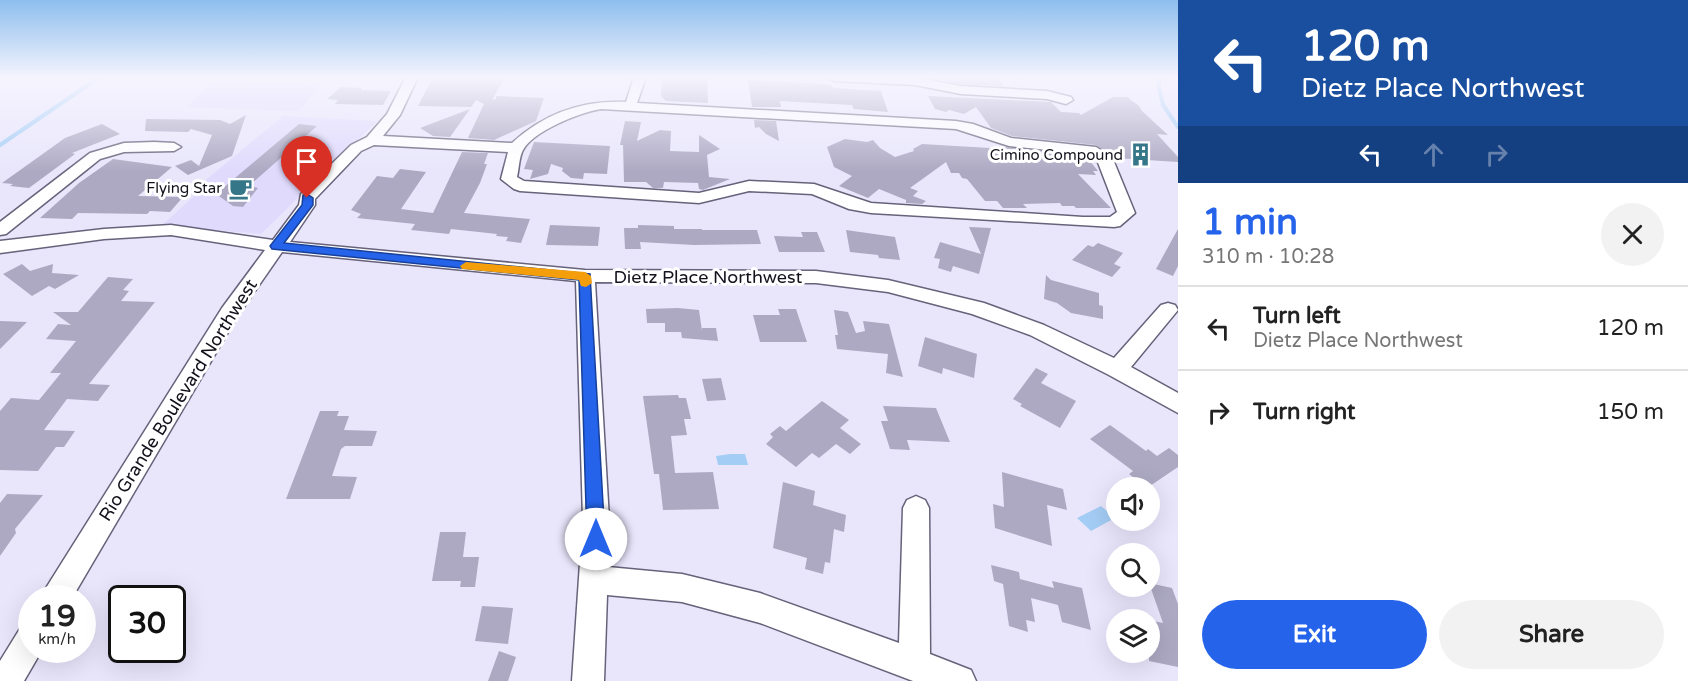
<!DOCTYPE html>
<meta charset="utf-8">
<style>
body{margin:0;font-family:"Varela Round",sans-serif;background:#f2f2f2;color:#222;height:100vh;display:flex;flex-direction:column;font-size:22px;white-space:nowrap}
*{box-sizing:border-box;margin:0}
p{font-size:20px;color:#767676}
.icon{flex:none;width:33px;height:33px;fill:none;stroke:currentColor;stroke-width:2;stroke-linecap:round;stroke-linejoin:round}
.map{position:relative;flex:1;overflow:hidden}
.details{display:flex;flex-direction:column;background:#fff;width:510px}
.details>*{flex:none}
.guide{background:#1a4fa0;color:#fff;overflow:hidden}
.tools{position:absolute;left:1106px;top:477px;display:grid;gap:12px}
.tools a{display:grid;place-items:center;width:54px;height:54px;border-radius:50%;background:#fff;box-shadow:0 6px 24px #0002;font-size:30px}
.speed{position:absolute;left:18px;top:585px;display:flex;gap:12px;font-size:30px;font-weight:700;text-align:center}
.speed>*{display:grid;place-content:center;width:78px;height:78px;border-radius:50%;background:#fff;box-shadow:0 6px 24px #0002;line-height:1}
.speed small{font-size:15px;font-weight:400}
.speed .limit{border:3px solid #111;border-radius:9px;background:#fff;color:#111}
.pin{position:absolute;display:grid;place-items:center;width:51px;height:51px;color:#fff;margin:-62px -26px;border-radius:50% 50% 50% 0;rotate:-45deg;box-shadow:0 0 6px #0007}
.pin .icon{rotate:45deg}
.me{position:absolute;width:66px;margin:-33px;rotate:0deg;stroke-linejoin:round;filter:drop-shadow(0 0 4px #0008)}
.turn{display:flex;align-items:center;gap:21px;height:126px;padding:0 24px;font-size:27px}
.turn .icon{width:78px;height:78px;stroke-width:2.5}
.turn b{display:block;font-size:42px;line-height:51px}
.lanes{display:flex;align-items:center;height:57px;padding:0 24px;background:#0003;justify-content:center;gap:30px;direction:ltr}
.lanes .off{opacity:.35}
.round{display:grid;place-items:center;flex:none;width:63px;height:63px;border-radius:32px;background:#f2f2f2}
.summary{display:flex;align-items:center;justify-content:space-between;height:102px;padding:0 24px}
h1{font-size:36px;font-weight:700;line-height:45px;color:#2563eb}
.button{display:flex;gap:12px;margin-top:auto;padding:12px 24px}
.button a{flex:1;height:69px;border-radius:36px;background:#2563eb;color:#fff;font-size:24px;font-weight:700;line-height:69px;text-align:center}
.button a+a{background:#f2f2f2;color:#222}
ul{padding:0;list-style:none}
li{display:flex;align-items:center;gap:18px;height:84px;padding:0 24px;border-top:2px solid #e0e0e0}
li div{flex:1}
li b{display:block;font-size:22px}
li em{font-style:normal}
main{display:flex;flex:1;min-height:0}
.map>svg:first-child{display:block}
</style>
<main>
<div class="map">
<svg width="1178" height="681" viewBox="0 0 1178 681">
<rect width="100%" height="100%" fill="#e9e6fc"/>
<path fill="#e0dafd" d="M213,81L321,85L299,111L186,107Z
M283,116L377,121L261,234L161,226L202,189L196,188Z"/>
<path fill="#a4cdf5" d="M730,454H745L748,465H718L716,456Z
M1101,506L1115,518L1091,531L1077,518Z"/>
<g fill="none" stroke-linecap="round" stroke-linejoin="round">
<path stroke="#a4cdf5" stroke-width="4" d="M1162,77L1158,83L1163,105L1178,127
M0,145L100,77"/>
</g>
<path fill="#ada9c3" d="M433,77H505L492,100L496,99V96L544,98L536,121L494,140L468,138L484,104L476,100L471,107L418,106Z
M662,77H707L708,103L666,101L661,96Z
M948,77H997L1003,86L961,84L950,82Z
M748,80L825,84L832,85L833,88L881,91L888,112L854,109L852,105L780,101L781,107H752Z
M341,87L362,88L361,90L391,91L383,105L335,104L338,100L327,99Z
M928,96L1051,102L1061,112L1079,113L1081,115L1113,97H1127L1139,106L1142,111L1168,135L1157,134L1178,157V162L1115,158L1096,145L1012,136L991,128L976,107L964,114L949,110L946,112L935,109Z
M470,109L450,137L433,136L420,128Z
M246,115L232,156L188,175L175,166L191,160L199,166L212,135L191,129L188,132L145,131L146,119L220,120L230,124Z
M754,120L776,121L779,141L766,134L759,127L755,128Z
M625,121L641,122L637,141L660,130L671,131L670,151L699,152V135L720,149L707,155L709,177L730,179L703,190L699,189L698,183L664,182L663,188H653L646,182H624L623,145H620Z
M102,124L120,134L72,153L75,154L29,188L10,186L13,184L2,183L65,138Z
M299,124L317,126L249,186L258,188L243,207L233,206L216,194Z
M845,139L867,142L873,140L880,148L895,157L914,151L913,149L922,144L1007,149L1005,147L1086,156L1098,171H1093L1096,175L1078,174L1111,208H1076L1074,206H1062L1060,203L1023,204L1027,208H1003L997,201H985L967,179L962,178L959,173H951L946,162L910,188L918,191L913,196L926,201L922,204L906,203V200L879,189L868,198L839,186L852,176L834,167L827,147Z
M534,142L610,146L607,174L584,173L583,179L571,178L562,171L563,168L551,164L548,174L530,179L533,170L524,169Z
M462,152L488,153L484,164H487L480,183L464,213L530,219L521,243L506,241L508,237L496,236L497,234L451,229L449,234L411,230L415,224L357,218L361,214L351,210L377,176L393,178L400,169L426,172L401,209L433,213Z
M113,159L172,167L138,196L183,197L170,212L150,211L147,214L78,213L72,219L40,218L79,183Z
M550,225L600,227L598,246L546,245Z
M638,225L674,226V229H702V230H757L761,244L694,245L640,242L641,249H625L624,228H638Z
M969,227L991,228L979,274L953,266L951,272L938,268L940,259L934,258L940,242L981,254Z
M1178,229V266L1173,276L1156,269Z
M846,230L895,237L900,260L879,258L878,255L850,252Z
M801,232H817L825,252H779L774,236L803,237Z
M1098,243L1123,253L1114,264L1121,267L1112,277L1072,260L1088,245L1093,247Z
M22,264L30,271L53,264L52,273L79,275L55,289L49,286L32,296L3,274Z
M1046,275L1051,280L1099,293V305L1103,306V319L1071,313L1057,303L1044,299Z
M108,277L133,279L123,290L129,291L121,301L155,302L89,384L110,385L98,401L67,399L44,430L75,431L64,447H56L38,471L0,470V411L11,398L39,400L61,373H50L76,341L46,339L58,324L71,325L53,312H78Z
M678,308L699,310L702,331V328H716L718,341L682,338L681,332H665V323H647L646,309Z
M778,309H796L807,342H760L753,315H780Z
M834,310L848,312L856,333L865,331L863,321L889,324L903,377L886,373L888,354L837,349L835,335H838Z
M0,321L27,322L0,349Z
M925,337L977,354L974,378L943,368L942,374L918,366Z
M1036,368L1048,374L1041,383L1076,401L1060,428L1020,406L1022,404L1013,399Z
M721,378L726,400L707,401L702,379Z
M678,395L679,398H686L691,419H684L687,435L671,436L675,473L713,472L719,509L663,510L659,474H654L643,396Z
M822,401L849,420L840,428L861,444L850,454L836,444L819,458L812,453L796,467L766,444L773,437L770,434L780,426L786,431Z
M883,406L936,408L950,442L907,440L910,450L890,449L881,421H888Z
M320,411H339L337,416H349L344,430L377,431L372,446H345L341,449L332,476L357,477L350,499H286Z
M1110,425L1146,451L1148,449L1157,456L1169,448L1178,455V467L1147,488L1129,474L1133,471L1090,439Z
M1002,472L1063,489L1067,510L1047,505L1052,546L995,528L993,504L1004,507Z
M783,482L815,491L813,505L846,515L844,532L834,529L830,563L825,562L823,574L805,569L807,558L773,548Z
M7,494L43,495L15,529L16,533L0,556V503Z
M440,532H466L463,557H479L475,587H460L461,581H432Z
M991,565L1019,572L1020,579L1054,588L1052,581L1082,588L1091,630L1062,622L1058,605L1031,598L1035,622L1026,620L1028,632L1009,626L1003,584L994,581Z
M1149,583L1172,588L1178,604V667L1149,661V620L1163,623Z
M482,606L513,608L508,644L475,641Z
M499,651L516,657L508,681H488Z"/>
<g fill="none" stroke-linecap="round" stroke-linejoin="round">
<defs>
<path id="minor" d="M406,77H418L400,115L383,136L512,143C545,113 583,100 626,102L634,77H646L637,103L956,121L973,124L1011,138L1096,147L1112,157L1135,213L1120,226L1114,227L871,213L849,209L812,194L749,191L699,203L520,191L514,189L501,179L508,152L374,145L361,151L315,199V205L290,242L585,270L816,271L888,280L984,303L1044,325L1114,358L1161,305L1168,303L1175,305L1178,310L1131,367L1178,393V413L1109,375L1030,335L972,314L888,292L816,283L595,282L609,519L608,567L682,574L760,593L899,643L903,508L907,500L916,496L925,500L929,508L930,654L971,670L976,681H913L760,623L682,602L607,595L604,681H572L583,519L576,281L282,252L237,317L72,598H42L46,588L222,308L265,250L171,235L104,239L0,253V241L104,229L171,225L273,240L299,205L301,194L351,145L367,137L387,114ZM601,109L956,129L1009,146L1087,154L1097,160L1117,212L1110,217H1083L871,203L814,184L749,181L699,193L524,181L517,177C519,169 519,157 523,150C533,131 581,112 601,109Z
M828,77H915L961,86L1047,91L1071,97L1073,100L1066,104L1047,99L961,94L915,85L834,81Z
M154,142L174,143L181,147L174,151L124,152L100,159L6,234L0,235V222L90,153L124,143Z
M32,623V650H42L24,681H0V661L21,627Z"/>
</defs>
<use href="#minor" stroke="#67627a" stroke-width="3"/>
<use href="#minor" fill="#fff" fill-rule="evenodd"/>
</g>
<linearGradient id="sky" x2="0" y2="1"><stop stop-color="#8dbeed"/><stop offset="0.45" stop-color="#f5f4fe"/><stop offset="1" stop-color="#f5f4fe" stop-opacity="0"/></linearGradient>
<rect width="1178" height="172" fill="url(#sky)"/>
<path fill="#2563eb" stroke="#184099" stroke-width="1.5" d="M307,194L313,198V205L284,243L590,274L605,539L602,545L596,547L590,545L587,539L579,280L272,249L270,246L302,205L303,195Z"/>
<path fill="#f59e0b" d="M466,262L585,272L591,276L592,283L586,287L581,286L579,280L462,269L460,266Z"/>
<defs>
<symbol id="building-bare" viewBox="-9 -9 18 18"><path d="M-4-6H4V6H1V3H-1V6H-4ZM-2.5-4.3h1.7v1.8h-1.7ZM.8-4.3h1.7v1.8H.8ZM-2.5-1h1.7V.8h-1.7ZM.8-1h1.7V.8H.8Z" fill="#357789" stroke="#fff" stroke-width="2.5" paint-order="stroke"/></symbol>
<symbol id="cafe-bare" viewBox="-9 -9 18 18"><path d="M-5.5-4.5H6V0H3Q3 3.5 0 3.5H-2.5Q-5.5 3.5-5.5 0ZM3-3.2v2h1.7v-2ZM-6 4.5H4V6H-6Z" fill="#357789" stroke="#fff" stroke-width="2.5" paint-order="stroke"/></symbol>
</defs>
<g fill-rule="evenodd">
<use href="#building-bare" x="1124" y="138" width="33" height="33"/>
<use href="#cafe-bare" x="224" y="172" width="33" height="33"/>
</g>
<g text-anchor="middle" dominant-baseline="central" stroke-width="6" stroke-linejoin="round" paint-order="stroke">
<g font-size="15" fill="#13111b" stroke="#fff" text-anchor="end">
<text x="1123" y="155">Cimino Compound</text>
<text x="222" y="188">Flying Star</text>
</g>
<g font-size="18" fill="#13111b" stroke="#fff">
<text x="708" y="277">Dietz Place Northwest</text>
<text transform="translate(178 400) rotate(-58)">Rio Grande Boulevard Northwest</text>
</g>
</g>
</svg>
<div class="tools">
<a><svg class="icon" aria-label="sound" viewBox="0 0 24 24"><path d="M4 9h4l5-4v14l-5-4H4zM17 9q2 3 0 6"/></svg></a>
<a><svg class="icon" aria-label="search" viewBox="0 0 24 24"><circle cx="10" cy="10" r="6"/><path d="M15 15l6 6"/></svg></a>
<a><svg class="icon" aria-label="layers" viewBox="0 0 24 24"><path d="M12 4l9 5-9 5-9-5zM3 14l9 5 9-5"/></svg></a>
</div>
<div class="speed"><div>19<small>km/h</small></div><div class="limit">30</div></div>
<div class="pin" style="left:307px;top:198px;background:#d93025"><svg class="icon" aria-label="arrive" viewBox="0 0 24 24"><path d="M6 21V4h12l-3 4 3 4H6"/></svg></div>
<svg class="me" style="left:596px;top:539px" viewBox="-20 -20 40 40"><circle r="19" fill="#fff"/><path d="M0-13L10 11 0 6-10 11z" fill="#2563eb"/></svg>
</div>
<section class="details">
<div class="guide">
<div class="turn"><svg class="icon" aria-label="left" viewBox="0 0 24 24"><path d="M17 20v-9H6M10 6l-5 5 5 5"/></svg><div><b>120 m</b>Dietz Place Northwest</div></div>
<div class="lanes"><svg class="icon" aria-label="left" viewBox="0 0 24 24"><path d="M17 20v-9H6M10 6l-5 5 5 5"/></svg><svg class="icon off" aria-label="ahead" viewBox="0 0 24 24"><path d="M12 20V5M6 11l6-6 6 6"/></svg><svg class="icon off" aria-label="right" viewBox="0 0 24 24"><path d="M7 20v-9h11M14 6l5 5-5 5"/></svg></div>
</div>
<div class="summary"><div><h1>1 min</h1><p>310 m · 10:28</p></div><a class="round"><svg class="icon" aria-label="close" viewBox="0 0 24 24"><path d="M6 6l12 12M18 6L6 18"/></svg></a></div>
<ul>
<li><svg class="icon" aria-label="left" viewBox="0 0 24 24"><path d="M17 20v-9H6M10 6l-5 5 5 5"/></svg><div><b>Turn left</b><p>Dietz Place Northwest</p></div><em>120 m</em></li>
<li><svg class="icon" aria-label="right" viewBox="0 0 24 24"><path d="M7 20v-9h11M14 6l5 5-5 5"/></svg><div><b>Turn right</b></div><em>150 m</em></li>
</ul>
<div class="button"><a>Exit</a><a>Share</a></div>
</section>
</main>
